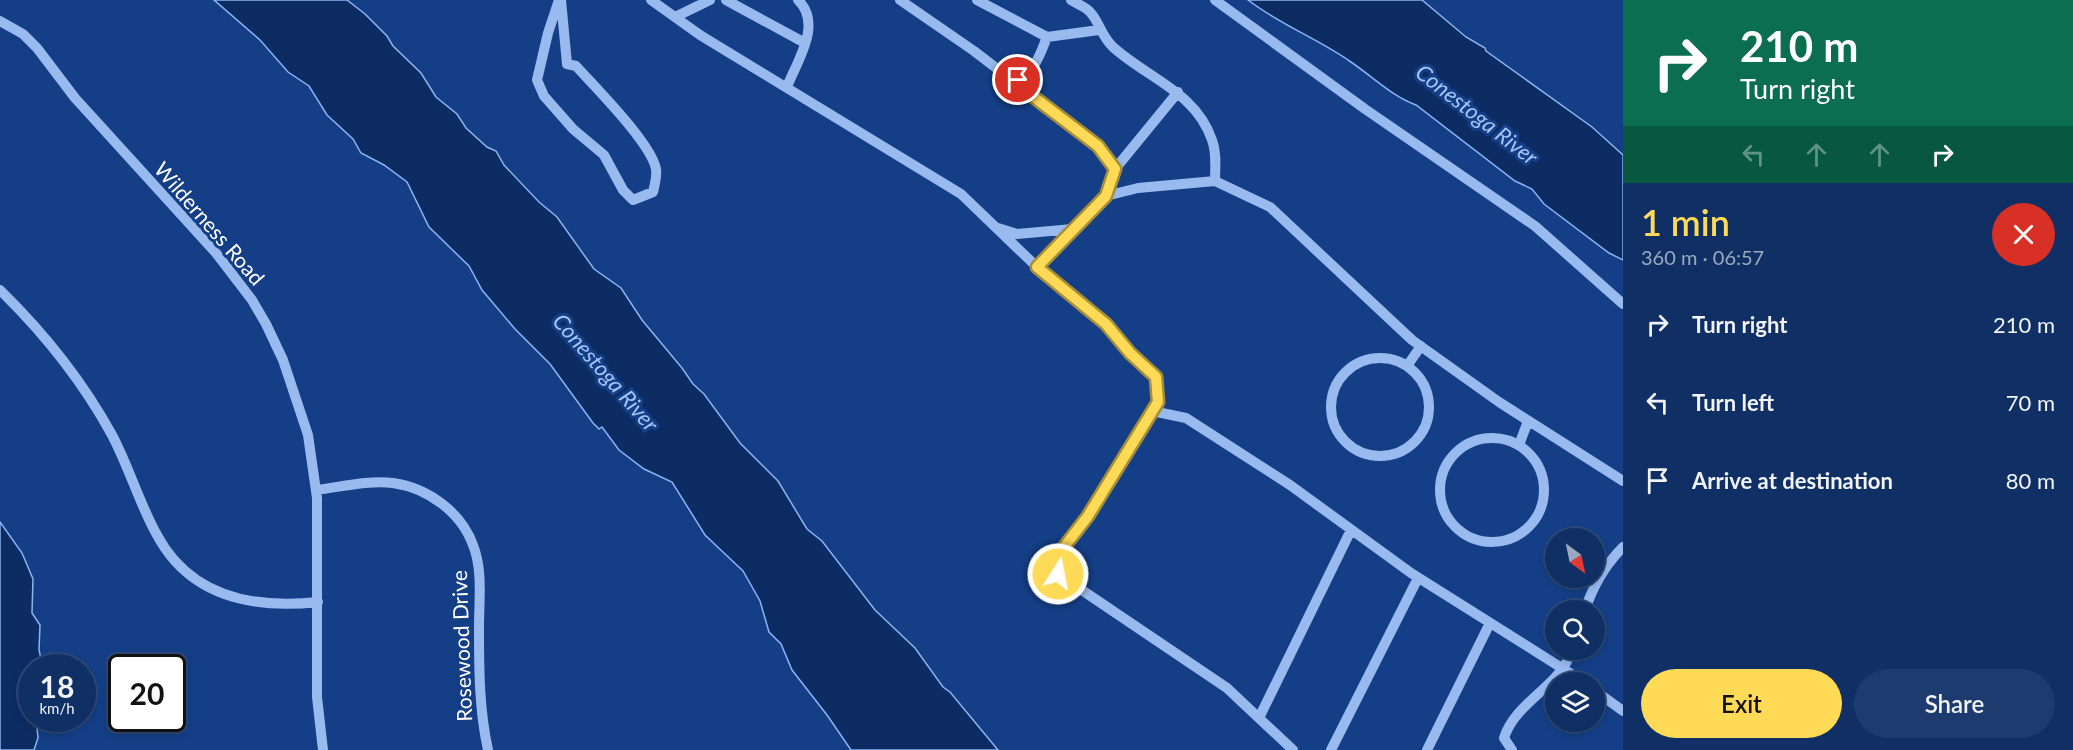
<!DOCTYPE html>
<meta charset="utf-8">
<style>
body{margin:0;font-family:Lato,sans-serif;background:#1d3b6e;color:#f1f3f6;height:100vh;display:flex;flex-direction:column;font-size:22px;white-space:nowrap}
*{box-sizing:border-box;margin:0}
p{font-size:20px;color:#9ba9bf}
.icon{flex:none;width:33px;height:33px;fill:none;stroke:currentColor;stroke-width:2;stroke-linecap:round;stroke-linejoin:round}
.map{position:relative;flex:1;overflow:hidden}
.panel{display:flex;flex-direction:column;background:#0f2f65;width:450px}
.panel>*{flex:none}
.hud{background:#0b6e4f;color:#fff;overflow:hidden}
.needle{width:39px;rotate:147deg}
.tools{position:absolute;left:1545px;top:528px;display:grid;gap:12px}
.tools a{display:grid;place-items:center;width:60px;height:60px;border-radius:50%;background:#0f2f65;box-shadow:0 3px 9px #0003,0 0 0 2px #2f4a79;font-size:30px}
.speed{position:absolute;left:18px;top:654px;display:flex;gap:12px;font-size:30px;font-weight:700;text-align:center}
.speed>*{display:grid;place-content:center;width:78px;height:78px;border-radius:50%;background:#0f2f65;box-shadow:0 3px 9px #0003,0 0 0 2px #2f4a79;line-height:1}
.speed small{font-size:15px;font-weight:400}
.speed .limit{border:3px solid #111;border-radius:9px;background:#fff;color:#111}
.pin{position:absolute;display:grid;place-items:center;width:51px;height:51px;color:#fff;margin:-26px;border:3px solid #fff;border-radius:50%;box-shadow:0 2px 6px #0007}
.me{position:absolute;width:66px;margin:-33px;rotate:11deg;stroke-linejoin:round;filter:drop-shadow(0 0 4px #0008)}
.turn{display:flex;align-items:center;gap:21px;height:126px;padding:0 18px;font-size:27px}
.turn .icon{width:78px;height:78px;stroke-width:2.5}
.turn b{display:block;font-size:42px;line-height:51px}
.lanes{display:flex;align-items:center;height:57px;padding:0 18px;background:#0003;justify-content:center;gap:30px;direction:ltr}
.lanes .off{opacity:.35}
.round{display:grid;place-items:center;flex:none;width:63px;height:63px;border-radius:32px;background:#1d3b6e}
.summary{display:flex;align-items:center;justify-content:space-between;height:102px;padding:0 18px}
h1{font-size:36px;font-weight:600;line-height:45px;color:#ffda57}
.cta{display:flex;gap:12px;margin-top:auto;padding:12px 18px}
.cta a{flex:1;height:69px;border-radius:36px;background:#ffda57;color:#111;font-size:24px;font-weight:600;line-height:69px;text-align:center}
.cta a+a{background:#1d3b6e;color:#f1f3f6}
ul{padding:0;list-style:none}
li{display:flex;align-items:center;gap:18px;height:78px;padding:0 18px}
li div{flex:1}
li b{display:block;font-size:22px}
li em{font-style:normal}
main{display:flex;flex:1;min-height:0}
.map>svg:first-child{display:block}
</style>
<main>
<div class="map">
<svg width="1623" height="750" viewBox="0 0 1623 750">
<rect width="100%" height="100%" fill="#143f87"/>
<path fill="#0d2c64" stroke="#8bb4f2" stroke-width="1.5" d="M214,0H347L365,14L387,36L393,46L421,73L436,97L457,114L466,128L487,147L496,151L504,165L539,202L557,217L594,269L621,288L642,320L682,368L693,384L704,394L740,443L778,481L807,529L822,541L875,610L915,648L943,687L950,692L998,750H851L827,715L792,670L781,644L769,632L760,601L743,571L705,535L672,482L644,469L619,450L602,427L599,429L593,423L550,364L515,329L482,290L469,266L429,227L407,182L384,165L361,153L353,139L327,115L309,86L288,72L260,40Z
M1248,0H1422L1466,37L1485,48L1486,51L1592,127L1623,155V260L1609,253L1544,204L1532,189L1515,181L1416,105C1391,96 1371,75 1348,60C1316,38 1279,24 1248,0Z
M0,522L22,553L33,579L32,613L40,625L39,650L43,667L32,668V718L36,719L38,738L34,750H0Z"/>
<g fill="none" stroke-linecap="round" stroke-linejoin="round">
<path stroke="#99baef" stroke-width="10" d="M559,0L548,33L537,80L544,96L573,129L604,155L623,190L633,200L653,192C655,184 657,177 656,169C651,143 595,87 576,66L567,64L561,0
M651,0L700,35L961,194L1037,267L1106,324L1130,353L1156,377L1158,402L1087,516L1054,560L1058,574L1227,688L1293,750
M726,0L805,43
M900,0L974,51L1098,146L1115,169
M977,0L1047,37L1099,30
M1071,0C1077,4 1086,7 1090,12C1099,21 1101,36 1113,47C1147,78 1196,92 1212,140C1217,153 1215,168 1215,181
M1215,0L1365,109L1535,226L1623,304
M675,17L710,0
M0,21L23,34L37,48L75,98L216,253L252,300L266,324L283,360L308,435L317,498V697L323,750
M1014,82C1034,74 1040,55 1047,37
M787,87C797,61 823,24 798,0
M1106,196L1138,188L1215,181L1270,207L1412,340L1499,402L1623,481
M998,228L1017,234L1073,229
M1037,267L1106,196L1115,169L1178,92
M0,290C43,332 83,382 112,435C129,467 139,503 157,535C190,597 254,609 318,602
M1331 407a49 49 0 1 1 98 0a49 49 0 1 1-98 0Z
M1407,366L1421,346
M1152,411L1186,418L1290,485L1411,573L1584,682
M1440 490a52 52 0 1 1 104 0a52 52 0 1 1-104 0Z
M1519,445L1528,421
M316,490C341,487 368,480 393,483C428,488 461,512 473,545C483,570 479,600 479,627C479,668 479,709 488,750
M1585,610C1593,586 1605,565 1623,547
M1594,690L1623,711
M1259,718L1351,530
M1331,750L1418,578
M1427,750L1490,623
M1512,750L1504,738C1516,701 1560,687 1572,650"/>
</g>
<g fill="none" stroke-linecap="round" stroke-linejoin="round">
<defs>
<path id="route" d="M1018,80L1014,82L1098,146L1115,169L1106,196L1037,267L1106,324L1130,353L1156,377L1158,402L1088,516L1054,560L1058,574"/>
</defs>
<use href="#route" stroke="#a68e39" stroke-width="15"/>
<use href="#route" stroke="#ffda57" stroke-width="10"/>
</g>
<g text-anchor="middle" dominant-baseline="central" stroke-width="6" stroke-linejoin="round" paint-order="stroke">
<g font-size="21" fill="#fff" stroke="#143f87">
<text transform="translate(210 223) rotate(49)">Wilderness Road</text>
<text transform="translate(461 646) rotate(-92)">Rosewood Drive</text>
</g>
<g font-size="22" font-style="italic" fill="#a5c5f6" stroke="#143f87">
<text transform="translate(1477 114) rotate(38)">Conestoga River</text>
<text transform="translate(606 372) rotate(49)">Conestoga River</text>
</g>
</g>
</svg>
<div class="tools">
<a><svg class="needle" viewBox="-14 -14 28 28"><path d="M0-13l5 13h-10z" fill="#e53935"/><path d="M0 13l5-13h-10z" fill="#9ba9bf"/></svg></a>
<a><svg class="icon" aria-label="search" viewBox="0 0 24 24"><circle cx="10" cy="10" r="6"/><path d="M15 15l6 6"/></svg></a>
<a><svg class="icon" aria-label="layers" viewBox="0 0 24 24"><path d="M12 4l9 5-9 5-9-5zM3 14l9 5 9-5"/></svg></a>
</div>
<div class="speed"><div>18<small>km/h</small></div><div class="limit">20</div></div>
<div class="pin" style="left:1018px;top:80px;background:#d93025"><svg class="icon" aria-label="arrive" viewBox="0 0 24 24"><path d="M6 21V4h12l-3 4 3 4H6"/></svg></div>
<svg class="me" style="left:1058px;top:574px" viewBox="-20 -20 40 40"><circle r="17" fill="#ffda57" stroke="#fff" stroke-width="3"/><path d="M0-11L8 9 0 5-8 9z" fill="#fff"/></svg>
</div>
<section class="panel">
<div class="hud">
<div class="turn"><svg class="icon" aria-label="right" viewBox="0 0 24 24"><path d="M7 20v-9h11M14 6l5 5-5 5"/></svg><div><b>210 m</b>Turn right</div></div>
<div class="lanes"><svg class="icon off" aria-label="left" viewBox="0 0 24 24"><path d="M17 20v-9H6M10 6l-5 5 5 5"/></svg><svg class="icon off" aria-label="ahead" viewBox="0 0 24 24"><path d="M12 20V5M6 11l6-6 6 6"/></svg><svg class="icon off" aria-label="ahead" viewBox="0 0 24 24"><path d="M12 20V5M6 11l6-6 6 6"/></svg><svg class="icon" aria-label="right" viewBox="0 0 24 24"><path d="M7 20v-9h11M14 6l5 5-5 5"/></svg></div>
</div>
<div class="summary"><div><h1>1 min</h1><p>360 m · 06:57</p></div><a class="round" style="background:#d93025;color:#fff"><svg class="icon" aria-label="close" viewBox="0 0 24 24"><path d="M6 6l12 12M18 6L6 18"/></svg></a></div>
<ul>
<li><svg class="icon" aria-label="right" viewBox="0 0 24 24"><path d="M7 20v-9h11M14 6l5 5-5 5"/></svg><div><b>Turn right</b></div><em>210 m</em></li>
<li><svg class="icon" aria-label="left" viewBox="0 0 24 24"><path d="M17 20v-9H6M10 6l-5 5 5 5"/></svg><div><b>Turn left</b></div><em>70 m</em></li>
<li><svg class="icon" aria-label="arrive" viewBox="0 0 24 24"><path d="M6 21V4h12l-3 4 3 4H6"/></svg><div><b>Arrive at destination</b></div><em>80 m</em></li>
</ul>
<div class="cta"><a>Exit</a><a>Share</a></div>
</section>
</main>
